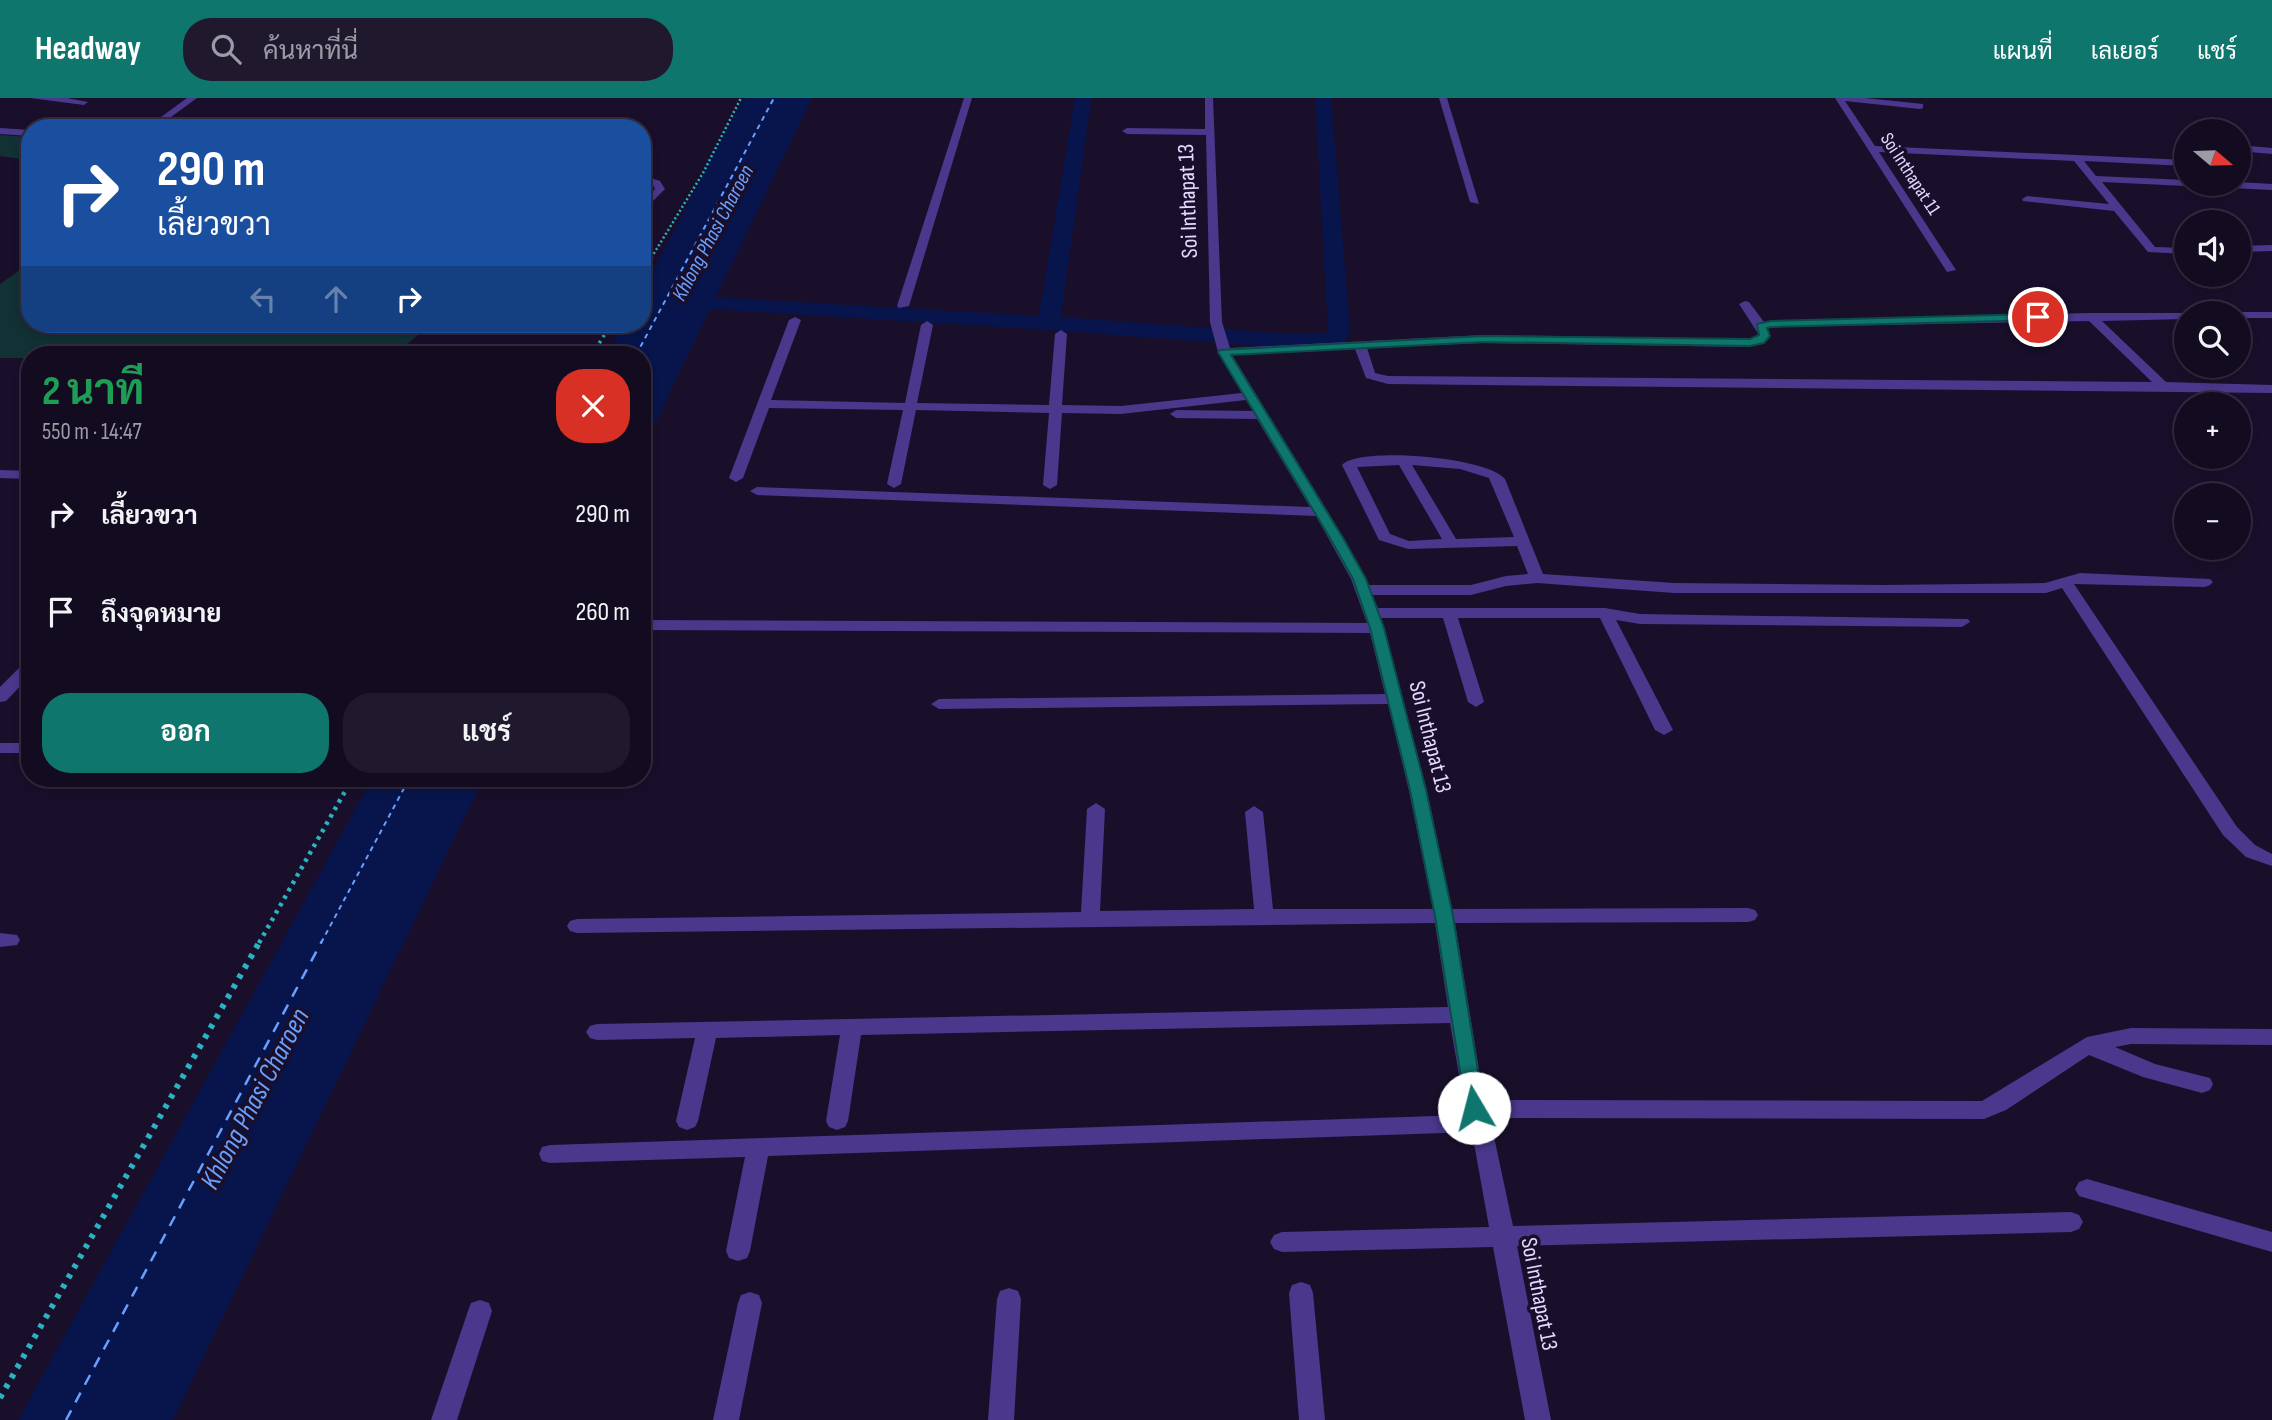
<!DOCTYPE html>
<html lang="th">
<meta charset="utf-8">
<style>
body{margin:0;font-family:"Sofia Sans Condensed",Sarabun,sans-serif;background:#20192d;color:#f1f3f6;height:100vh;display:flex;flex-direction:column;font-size:26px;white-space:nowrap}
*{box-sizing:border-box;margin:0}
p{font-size:23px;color:#9d9ba5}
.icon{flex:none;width:38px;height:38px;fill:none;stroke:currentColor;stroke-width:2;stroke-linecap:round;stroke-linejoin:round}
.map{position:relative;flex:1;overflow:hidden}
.drawer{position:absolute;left:21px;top:248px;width:630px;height:441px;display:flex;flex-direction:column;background:#130b20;border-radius:28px;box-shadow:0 4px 10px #0003,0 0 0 2px #322b3e}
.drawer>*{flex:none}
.guide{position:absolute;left:21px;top:21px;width:630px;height:214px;border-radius:28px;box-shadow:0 4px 10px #0003,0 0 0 2px #322b3e;background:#1a4fa0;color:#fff;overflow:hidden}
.needle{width:46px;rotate:109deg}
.fabs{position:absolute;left:2174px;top:21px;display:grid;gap:14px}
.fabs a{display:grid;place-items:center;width:77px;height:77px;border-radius:50%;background:#130b20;box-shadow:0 4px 10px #0003,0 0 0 2px #322b3e;font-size:35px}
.pin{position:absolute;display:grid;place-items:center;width:60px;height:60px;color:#fff;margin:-30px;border:4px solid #fff;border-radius:50%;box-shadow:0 2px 7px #0007}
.me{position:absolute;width:77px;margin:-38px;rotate:352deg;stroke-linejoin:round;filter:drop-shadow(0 0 5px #0008)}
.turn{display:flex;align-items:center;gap:24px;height:147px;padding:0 21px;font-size:32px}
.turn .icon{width:91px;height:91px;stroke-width:2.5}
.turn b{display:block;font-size:49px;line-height:60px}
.lanes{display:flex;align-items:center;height:66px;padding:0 21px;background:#0003;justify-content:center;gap:35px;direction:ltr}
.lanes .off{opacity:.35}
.round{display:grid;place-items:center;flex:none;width:74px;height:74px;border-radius:28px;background:#20192d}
.headline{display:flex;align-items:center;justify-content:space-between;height:119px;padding:0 21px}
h1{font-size:42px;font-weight:700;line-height:52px;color:#1e9e55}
.button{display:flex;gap:14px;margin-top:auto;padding:14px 21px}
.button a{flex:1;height:80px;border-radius:28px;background:#0f766e;color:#fff;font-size:28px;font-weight:700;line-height:80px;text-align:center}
.button a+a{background:#20192d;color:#f1f3f6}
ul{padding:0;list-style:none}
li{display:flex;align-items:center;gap:21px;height:98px;padding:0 21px}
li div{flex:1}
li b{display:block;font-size:26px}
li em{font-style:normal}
header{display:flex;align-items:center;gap:42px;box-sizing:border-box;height:98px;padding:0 35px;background:#0f766e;color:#fff}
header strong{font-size:33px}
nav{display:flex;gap:38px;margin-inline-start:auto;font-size:24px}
.search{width:490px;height:63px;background:#20192d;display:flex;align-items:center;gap:18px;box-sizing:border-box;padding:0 24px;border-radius:28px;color:#9d9ba5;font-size:26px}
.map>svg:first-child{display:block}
</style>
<header>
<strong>Headway</strong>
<div class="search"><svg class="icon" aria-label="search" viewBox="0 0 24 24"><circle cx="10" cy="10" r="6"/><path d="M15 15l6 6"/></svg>ค้นหาที่นี่</div>
<nav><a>แผนที่</a><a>เลเยอร์</a><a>แชร์</a></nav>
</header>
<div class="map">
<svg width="2272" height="1322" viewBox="0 0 2272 1322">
<rect width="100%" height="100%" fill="#190f2b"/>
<path fill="#123135" d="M0,37L30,39V62L0,58Z
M30,165V226H432L393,257H30V260H0V186Z"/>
<path fill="#08154c" d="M744,0H812L642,352V257H606L623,226H642V192Z
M372,681H483L173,1322H18Z"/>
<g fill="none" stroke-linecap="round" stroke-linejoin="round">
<path fill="#08154c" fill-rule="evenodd" d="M1075,0H1091L1061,219L1277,235H1326L1328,232L1315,0H1331L1350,232L1343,247L1277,249L1049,232L677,209L669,208L666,203L669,198L677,197L1039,218Z"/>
<path stroke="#67a0ff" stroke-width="2" stroke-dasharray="5 4.5" stroke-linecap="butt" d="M636,257L774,0
M321,845L409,681"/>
<path stroke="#67a0ff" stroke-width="2.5" stroke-dasharray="11 9" stroke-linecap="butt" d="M66,1322L322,843"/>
<path stroke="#29b3c3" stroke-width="2.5" stroke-dasharray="2 2.5" stroke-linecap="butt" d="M642,175L703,75L741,0"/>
<path stroke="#29b3c3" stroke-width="3.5" stroke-dasharray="2.5 4.5" stroke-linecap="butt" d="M592,257L611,226"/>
<path stroke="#29b3c3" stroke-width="4.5" stroke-dasharray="3.5 5" stroke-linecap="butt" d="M259,845L352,681"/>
<path stroke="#29b3c3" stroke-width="6" stroke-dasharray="4.5 7" stroke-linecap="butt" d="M0,1300L260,843"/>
<path fill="#49388c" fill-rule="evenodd" d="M30,0H67L88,4L84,7Z
M187,0H197L156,30H146Z
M964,0H972L909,208L899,210L897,208Z
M1205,0H1213L1222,224L1230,250L1483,237L1748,241L1759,237L1739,206L1745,203L1749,204L1764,224L2090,215H2189H2186V221L2102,223L2166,284L2272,287V295L1388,286L1366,280L1355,251L1232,257L1328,414L1369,487H1471L1506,478L1528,476L1517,448L1408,451L1379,442L1342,367C1359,348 1488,359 1505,381L1543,476L1674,485L1884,487L2045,485L2080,475L2210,481L2213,484L2210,487L2205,489L2074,486L2237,729L2255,747L2272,756V768L2246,759L2223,737L2062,490L2046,495H1674L1537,485L1506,488L1471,497H1372L1378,510H1605L1640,516L1968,521L1970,524L1962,529L1640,526L1616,522L1673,632L1664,637L1655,632L1600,520H1458L1484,604L1476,609L1468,604L1443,520H1381L1427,693L1452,811L1748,810L1755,812L1758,817L1755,822L1748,824L1455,825L1484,1002L1982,1003L2087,939L2131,930L2272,931V947L2131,946L2115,949L2155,966L2210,980L2213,986L2210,992L2202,995L2143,979L2089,957L2006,1012L1984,1021L1490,1020L1513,1128L2071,1114L2079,1117L2083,1124L2079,1131L2071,1134L1517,1148L1551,1322H1525L1493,1149L1282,1154L1274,1151L1270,1144L1274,1137L1282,1134L1489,1129L1472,1034L768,1058L750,1153L747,1160L738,1163L729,1160L726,1153L745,1059L550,1065L542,1063L539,1056L542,1049L550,1047L1466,1017L1450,925L861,937L848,1023L845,1029L837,1032L829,1029L826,1023L840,937L716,940L698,1023L695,1029L687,1032L679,1029L676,1023L695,940L597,942L590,940L586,934L590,928L597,926L1448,909L1435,825L577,835L570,833L567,828L570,823L577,821L1081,814L1087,711L1096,705L1105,711L1100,813L1254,811L1245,714L1254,708L1263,714L1273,811H1433L1409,693L1388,606L939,611L931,606L939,601L1385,596L1370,535L642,532V522L1367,525L1351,481L1316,418L757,397L750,393L757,389L1310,409L1257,321L1176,320L1170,316L1176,312L1253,313L1246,302L1121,316L1062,315L1057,387L1050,391L1043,387L1049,315L916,312L901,386L894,390L887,386L903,312L769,310L743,380L736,384L729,380L789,222L795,219L801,222L771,302L905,305L921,227L927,223L933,227L917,305L1049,307L1055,236L1061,232L1067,236L1062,307L1121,308L1242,295L1218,254L1210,224L1206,37L1127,36L1122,33L1127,30L1205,31ZM2089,223L2152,284L1388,278L1375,275L1367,250L1483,245L1750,249L1769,241L1768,230L1781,229ZM1399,367L1442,441L1409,443L1390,436L1357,369ZM1412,367L1460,371L1489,380L1514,439L1456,441Z
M1439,0H1447L1479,106L1470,104Z
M1835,0H1865L1923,6V10L1920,11L1845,3L1875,48L2186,62V68L2084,63L2096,78L2186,82V86H2190L2186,88L2102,84L2155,149L2186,150V156L2148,154L2114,113L2023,103L2022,101L2027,98L2109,106L2074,63L1879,54L1956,172L1947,174Z
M0,30L30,32V38L0,36Z
M2238,47L2272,50V56L2238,53Z
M642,77L660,83L665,91L642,114V105L655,91L653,87L642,83Z
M2238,84L2272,86V92L2209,89L2204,86Z
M2272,147V153L2238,154V148Z
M2238,214H2272V220H2238V215H2233Z
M0,372L30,373V381L0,380Z
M30,563V578L6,603L0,604V589L24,565Z
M0,645H30V655H0Z
M0,835L17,837L20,842L17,847L0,849Z
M2087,1081L2272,1134V1154L2079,1098L2075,1091L2079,1084Z
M1301,1184L1310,1187L1313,1195L1325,1322H1299L1289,1195L1292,1187Z
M1009,1190L1018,1193L1021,1201L1014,1322H988L997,1201L1000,1193Z
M750,1194L759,1197L762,1205L739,1322H713L738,1205L741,1197Z
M480,1202L489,1205L492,1213L457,1322H431L468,1213L471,1205Z"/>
</g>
<path fill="#0f766e" stroke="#0a4d48" stroke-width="2" d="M2038,216L2042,217V222L1771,229L1767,230L1770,238L1764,245L1750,248L1483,244L1231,257L1343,440L1366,481L1384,530L1426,692L1453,818L1484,1010L1481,1016L1474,1018L1467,1016L1435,818L1410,692L1370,530L1353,481L1330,440L1218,254L1220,252L1483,238L1750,241L1759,237L1757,226L1771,223Z"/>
<g text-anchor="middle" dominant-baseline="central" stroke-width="7" stroke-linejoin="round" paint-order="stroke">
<g font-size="19" fill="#e4d9ff" stroke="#190f2b">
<text transform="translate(1910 76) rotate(57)">Soi Inthapat 11</text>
</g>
<g font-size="21" font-style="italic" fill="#67a0ff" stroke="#190f2b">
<text transform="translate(713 135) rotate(-62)">Khlong Phasi Charoen</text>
</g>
<g font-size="23" fill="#e4d9ff" stroke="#190f2b">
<text transform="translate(1188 103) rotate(-92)">Soi Inthapat 13</text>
<text transform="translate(1430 639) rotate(76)">Soi Inthapat 13</text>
<text transform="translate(1539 1196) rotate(79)">Soi Inthapat 13</text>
</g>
<g font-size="28" font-style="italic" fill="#67a0ff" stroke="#190f2b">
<text transform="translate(255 1001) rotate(-62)">Khlong Phasi Charoen</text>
</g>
</g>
</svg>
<div class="fabs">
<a><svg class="needle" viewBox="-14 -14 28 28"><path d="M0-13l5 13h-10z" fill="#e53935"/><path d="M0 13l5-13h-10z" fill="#9d9ba5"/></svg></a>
<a><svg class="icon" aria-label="sound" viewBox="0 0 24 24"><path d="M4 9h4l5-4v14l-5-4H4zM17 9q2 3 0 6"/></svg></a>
<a><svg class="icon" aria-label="search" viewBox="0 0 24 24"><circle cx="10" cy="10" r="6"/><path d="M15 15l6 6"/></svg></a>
<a>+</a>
<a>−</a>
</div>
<div class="pin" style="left:2038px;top:219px;background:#d93025"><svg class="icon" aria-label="arrive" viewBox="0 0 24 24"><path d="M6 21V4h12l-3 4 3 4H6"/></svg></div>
<svg class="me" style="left:1474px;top:1010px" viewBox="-20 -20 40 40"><circle r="19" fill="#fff"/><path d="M0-13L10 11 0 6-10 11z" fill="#0f766e"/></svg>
<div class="guide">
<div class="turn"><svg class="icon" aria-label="right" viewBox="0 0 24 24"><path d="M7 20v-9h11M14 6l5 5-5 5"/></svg><div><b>290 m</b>เลี้ยวขวา</div></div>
<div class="lanes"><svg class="icon off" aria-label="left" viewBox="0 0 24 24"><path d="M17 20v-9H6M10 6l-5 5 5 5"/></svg><svg class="icon off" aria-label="ahead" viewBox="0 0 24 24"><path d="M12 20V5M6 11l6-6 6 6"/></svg><svg class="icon" aria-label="right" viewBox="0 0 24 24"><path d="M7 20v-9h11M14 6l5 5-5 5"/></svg></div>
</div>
<section class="drawer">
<div class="headline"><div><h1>2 นาที</h1><p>550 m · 14:47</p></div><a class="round" style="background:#d93025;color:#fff"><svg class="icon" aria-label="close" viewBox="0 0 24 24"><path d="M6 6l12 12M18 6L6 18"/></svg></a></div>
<ul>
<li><svg class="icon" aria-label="right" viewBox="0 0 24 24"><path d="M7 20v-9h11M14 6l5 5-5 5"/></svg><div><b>เลี้ยวขวา</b></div><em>290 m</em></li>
<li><svg class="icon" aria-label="arrive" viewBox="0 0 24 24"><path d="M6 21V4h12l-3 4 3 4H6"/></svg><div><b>ถึงจุดหมาย</b></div><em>260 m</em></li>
</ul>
<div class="button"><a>ออก</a><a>แชร์</a></div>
</section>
</div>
